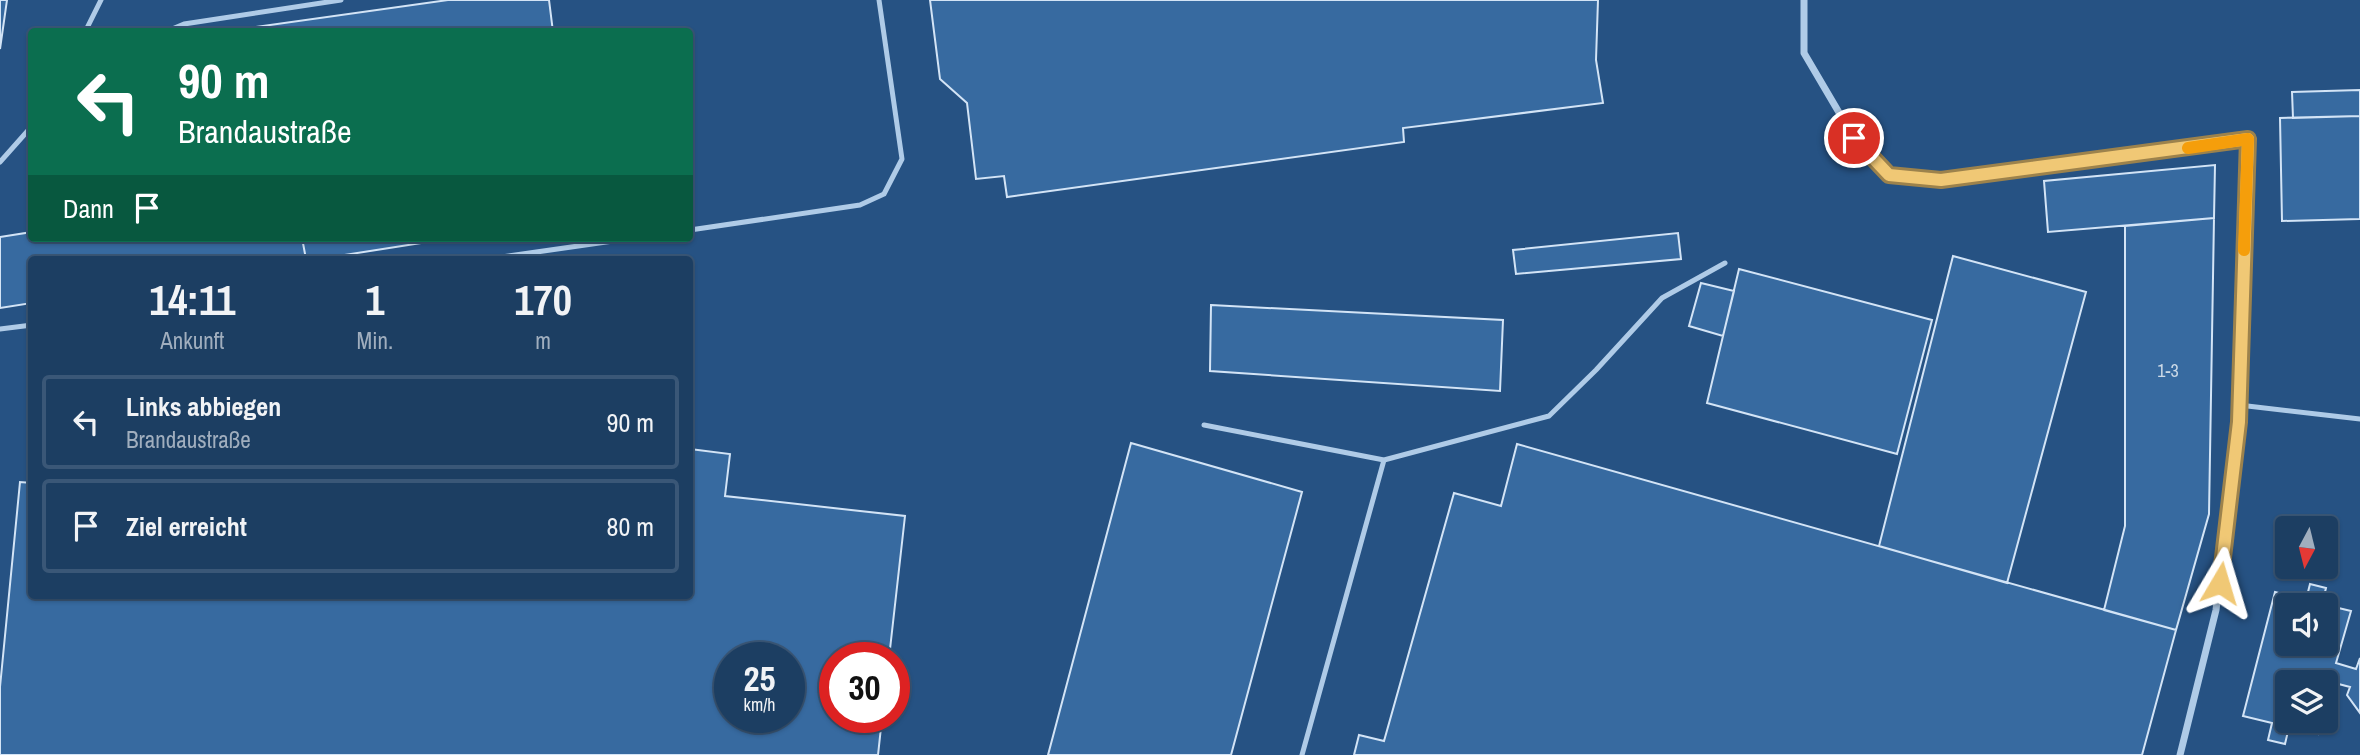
<!DOCTYPE html>
<html lang="de">
<meta charset="utf-8">
<style>
body{margin:0;font-family:"Archivo Narrow",sans-serif;background:#254568;color:#f1f3f6;height:100vh;display:flex;flex-direction:column;font-size:26px;white-space:nowrap}
*{box-sizing:border-box;margin:0}
p{font-size:23px;color:#a0aebe}
.icon{flex:none;width:38px;height:38px;fill:none;stroke:currentColor;stroke-width:2;stroke-linecap:round;stroke-linejoin:round}
.map{position:relative;flex:1;overflow:hidden}
.side{position:absolute;left:28px;top:256px;width:665px;height:343px;display:flex;flex-direction:column;background:#1c3e62;border-radius:7px;box-shadow:0 2px 5px #0004,0 0 0 2px #3a5777}
.side>*{flex:none}
.banner{position:absolute;left:28px;top:28px;width:665px;height:214px;border-radius:7px;box-shadow:0 2px 5px #0004,0 0 0 2px #3a5777;background:#0b6e4f;color:#fff;overflow:hidden}
.needle{width:46px;rotate:187deg}
.tools{position:absolute;left:2275px;top:516px;display:grid;gap:14px}
.tools a{display:grid;place-items:center;width:63px;height:63px;border-radius:7px;background:#1c3e62;box-shadow:0 2px 5px #0004,0 0 0 2px #3a5777;font-size:35px}
.speed{position:absolute;left:714px;top:642px;display:flex;gap:14px;font-size:35px;font-weight:700;text-align:center}
.speed>*{display:grid;place-content:center;width:91px;height:91px;border-radius:50%;background:#1c3e62;box-shadow:0 2px 5px #0004,0 0 0 2px #3a5777;line-height:1}
.speed small{font-size:18px;font-weight:400}
.speed .limit{border:10px solid #d22;background:#fff;color:#111}
.pin{position:absolute;display:grid;place-items:center;width:60px;height:60px;color:#fff;margin:-30px;border:4px solid #fff;border-radius:50%;box-shadow:0 2px 7px #0007}
.me{position:absolute;width:77px;margin:-38px;rotate:7deg;stroke-linejoin:round;filter:drop-shadow(0 0 5px #0008)}
.turn{display:flex;align-items:center;gap:24px;height:147px;padding:0 35px;font-size:32px}
.turn .icon{width:91px;height:91px;stroke-width:2.5}
.turn b{display:block;font-size:49px;line-height:60px}
.then{display:flex;align-items:center;height:66px;padding:0 35px;background:#0003;gap:14px;font-size:26px}
.eta{display:flex;justify-content:space-evenly;align-items:center;height:119px;text-align:center}
.eta b{font-size:42px;font-weight:700;line-height:49px}
ul{padding:0;list-style:none}
li{display:flex;align-items:center;gap:21px;height:94px;margin:0 14px 10px;padding:0 21px;border:4px solid #3a5777;border-radius:7px}
li div{flex:1}
li b{display:block;font-size:26px}
li em{font-style:normal}
.map>svg:first-child{display:block}
</style>
<div class="map">
<svg width="2360" height="755" viewBox="0 0 2360 755">
<rect width="100%" height="100%" fill="#265283"/>
<path fill="#376aa0" stroke="#d3e4f6" stroke-width="2" fill-rule="evenodd" d="M0,0H7L0,49Z
M448,0H549L553,32H221Z
M930,0H1598L1596,60L1603,103L1403,128L1404,142L1007,197L1004,176L976,179L967,103L940,79Z
M2360,90V116L2293,118L2292,92Z
M2360,116V219L2282,221L2280,118Z
M2215,165L2214,218L2048,232L2044,181Z
M2214,218L2209,514L2176,630L2104,610L2125,526V226Z
M32,232V238H302L306,259H32V303L0,308V237Z
M1678,233L1681,259L1516,274L1513,250Z
M302,238H453L319,259H306Z
M1953,256L2086,292L2007,583L1879,546Z
M1739,269L1932,320L1897,454L1707,403Z
M1701,283L1734,291L1723,336L1689,326Z
M1211,305L1503,320L1500,391L1210,371Z
M1131,443L1302,492L1231,755H1048Z
M1517,444L2176,630L2142,755H1354L1359,735L1384,741L1454,493L1501,506Z
M690,449L730,454L725,496L905,516L889,658H835V718H882L878,755H0V687L20,482L32,483V595H690ZM730,658H789V718H730Z
M2310,584L2326,588L2322,604L2351,611L2336,663L2356,669L2360,658V713L2347,695L2350,687L2331,682L2326,702V682H2287V721H2321L2318,734L2289,727L2285,744L2268,740L2272,723L2243,716L2275,592L2306,600ZM2287,606H2326V644H2287Z"/>
<g fill="none" stroke-linecap="round" stroke-linejoin="round">
<path stroke="#afcbe7" stroke-width="5" d="M85,32L101,0
M165,32L184,24L341,0
M0,162L32,126
M690,230L860,205L884,194L902,159L879,0
M488,259L634,238
M0,329L32,325
M2239,405L2360,419
M1204,425L1384,460L1302,755
M1384,460L1549,416L1596,370L1662,298L1725,263"/>
<path stroke="#afcbe7" stroke-width="7" d="M1804,0V53L1854,138L1889,175L1941,180L2248,140L2239,422L2216,610L2180,755"/>
</g>
<g fill="none" stroke-linecap="round" stroke-linejoin="round">
<defs>
<path id="route" d="M1854,138L1889,175L1941,180L2248,139L2239,422L2220,583"/>
</defs>
<use href="#route" stroke="#9c824c" stroke-width="18"/>
<use href="#route" stroke="#f0c875" stroke-width="12"/>
<path stroke="#f59e0b" stroke-width="12" d="M2188,148L2248,139L2244,250"/>
</g>
<g text-anchor="middle" dominant-baseline="central" stroke-width="7" stroke-linejoin="round" paint-order="stroke">
<g font-size="18" fill="#cddae7">
<text x="2168" y="370">1-3</text>
</g>
</g>
</svg>
<div class="tools">
<a><svg class="needle" viewBox="-14 -14 28 28"><path d="M0-13l5 13h-10z" fill="#e53935"/><path d="M0 13l5-13h-10z" fill="#a0aebe"/></svg></a>
<a><svg class="icon" aria-label="sound" viewBox="0 0 24 24"><path d="M4 9h4l5-4v14l-5-4H4zM17 9q2 3 0 6"/></svg></a>
<a><svg class="icon" aria-label="layers" viewBox="0 0 24 24"><path d="M12 4l9 5-9 5-9-5zM3 14l9 5 9-5"/></svg></a>
</div>
<div class="speed"><div>25<small>km/h</small></div><div class="limit">30</div></div>
<div class="pin" style="left:1854px;top:138px;background:#d93025"><svg class="icon" aria-label="arrive" viewBox="0 0 24 24"><path d="M6 21V4h12l-3 4 3 4H6"/></svg></div>
<svg class="me" style="left:2220px;top:583px" viewBox="-20 -20 40 40"><path d="M0-17L14 15 0 8-14 15z" fill="#f0c875" stroke="#fff" stroke-width="4"/></svg>
<div class="banner">
<div class="turn"><svg class="icon" aria-label="left" viewBox="0 0 24 24"><path d="M17 20v-9H6M10 6l-5 5 5 5"/></svg><div><b>90 m</b>Brandaustraße</div></div>
<div class="then">Dann<svg class="icon" aria-label="arrive" viewBox="0 0 24 24"><path d="M6 21V4h12l-3 4 3 4H6"/></svg></div>
</div>
<section class="side">
<div class="eta">
<div><b>14:11</b><p>Ankunft</p></div>
<div><b>1</b><p>Min.</p></div>
<div><b>170</b><p>m</p></div>
</div>
<ul>
<li><svg class="icon" aria-label="left" viewBox="0 0 24 24"><path d="M17 20v-9H6M10 6l-5 5 5 5"/></svg><div><b>Links abbiegen</b><p>Brandaustraße</p></div><em>90 m</em></li>
<li><svg class="icon" aria-label="arrive" viewBox="0 0 24 24"><path d="M6 21V4h12l-3 4 3 4H6"/></svg><div><b>Ziel erreicht</b></div><em>80 m</em></li>
</ul>
</section>
</div>
